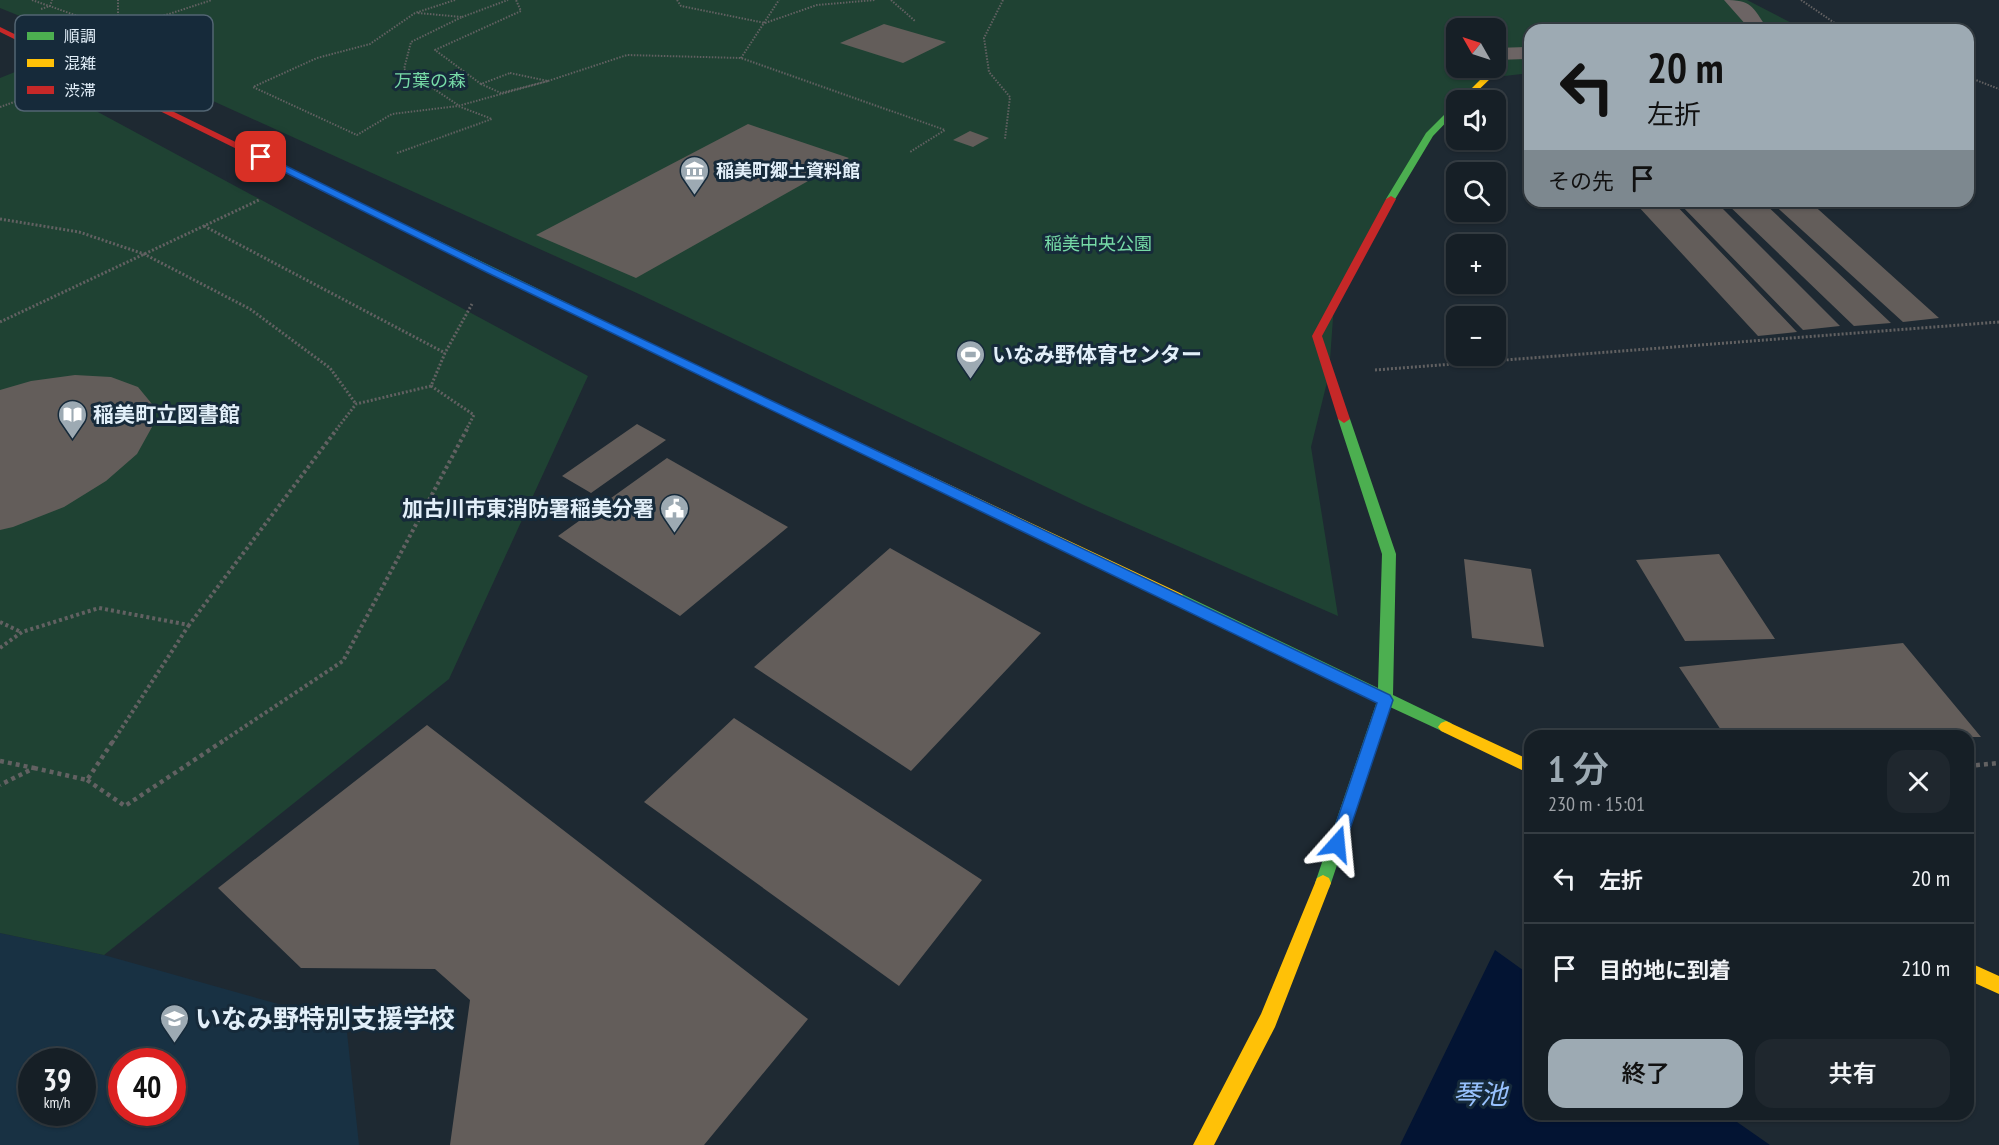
<!DOCTYPE html>
<html lang="ja">
<meta charset="utf-8">
<style>
body{margin:0;font-family:"PT Sans Narrow","Noto Sans JP",sans-serif;background:#1f272e;color:#f1f3f6;height:100vh;display:flex;flex-direction:column;font-size:22px;white-space:nowrap}
*{box-sizing:border-box;margin:0}
p{font-size:20px;color:#9ea2a7}
.icon{flex:none;width:33px;height:33px;fill:none;stroke:currentColor;stroke-width:2;stroke-linecap:round;stroke-linejoin:round}
.map{position:relative;flex:1;overflow:hidden}
.panel{position:absolute;left:1524px;top:730px;width:450px;height:390px;display:flex;flex-direction:column;background:#161f26;border-radius:18px;box-shadow:0 2px 4px #0004,0 0 0 2px #353d43}
.panel>*{flex:none}
.top-card{position:absolute;left:1524px;top:24px;width:450px;height:183px;border-radius:18px;box-shadow:0 2px 4px #0004,0 0 0 2px #353d43;background:#9daab3;color:#111;overflow:hidden}
.needle{width:39px;rotate:309deg}
.controls{position:absolute;left:1446px;top:18px;display:grid;gap:12px}
.controls a{display:grid;place-items:center;width:60px;height:60px;border-radius:12px;background:#161f26;box-shadow:0 2px 4px #0004,0 0 0 2px #353d43;font-size:30px}
.speed{position:absolute;left:18px;top:1048px;display:flex;gap:12px;font-size:30px;font-weight:700;text-align:center}
.speed>*{display:grid;place-content:center;width:78px;height:78px;border-radius:50%;background:#161f26;box-shadow:0 2px 4px #0004,0 0 0 2px #353d43;line-height:1}
.speed small{font-size:15px;font-weight:400}
.speed .limit{border:9px solid #d22;background:#fff;color:#111}
.pin{position:absolute;display:grid;place-items:center;width:51px;height:51px;color:#fff;margin:-26px;border-radius:12px;box-shadow:0 3px 9px #0006}
.me{position:absolute;width:66px;margin:-33px;rotate:18deg;stroke-linejoin:round;filter:drop-shadow(0 0 4px #0008)}
.turn{display:flex;align-items:center;gap:21px;height:126px;padding:0 24px;font-size:27px}
.turn .icon{width:78px;height:78px;stroke-width:2.5}
.turn b{display:block;font-size:42px;line-height:51px}
.then{display:flex;align-items:center;height:57px;padding:0 24px;background:#0003;gap:12px;font-size:22px}
.round{display:grid;place-items:center;flex:none;width:63px;height:63px;border-radius:18px;background:#1f272e}
.head{display:flex;align-items:center;justify-content:space-between;height:102px;padding:0 24px}
h1{font-size:36px;font-weight:600;line-height:45px;color:#9daab3}
.cta{display:flex;gap:12px;margin-top:auto;padding:12px 24px}
.cta a{flex:1;height:69px;border-radius:18px;background:#9daab3;color:#111;font-size:24px;font-weight:600;line-height:69px;text-align:center}
.cta a+a{background:#1f272e;color:#f1f3f6}
ul{padding:0;list-style:none}
li{display:flex;align-items:center;gap:18px;height:90px;padding:0 24px;border-top:2px solid #353d43}
li div{flex:1}
li b{display:block;font-size:22px}
li em{font-style:normal}
.map>svg:first-child{display:block}
</style>
<div class="map">
<svg width="1999" height="1145" viewBox="0 0 1999 1145">
<rect width="100%" height="100%" fill="#1e2932"/>
<path fill="#183143" fill-rule="evenodd" d="M0,933L104,955L346,1023L359,1145H0ZM32,1062H82V1113H32ZM122,1062H172V1113H122Z"/>
<path fill="#1f4233" fill-rule="evenodd" d="M0,0H1747L1805,30H1530V73L1487,78L1466,100H1456V110L1421,148L1334,304L1329,374L1311,447L1338,616L1084,505L639,294L74,38L0,8ZM1456,28H1496V68H1456Z
M20,70L588,376L449,679L104,955L0,933V78Z"/>
<path fill="#031433" d="M1495,950L1530,975V1114L1727,1115L1770,1145H1400Z"/>
<path fill="#635d5a" d="M884,24L946,42L903,63L840,43Z
M748,124L849,158L636,278L536,235Z
M970,131L989,138L973,147L953,140Z
M1672,201L1797,332L1758,336L1637,205Z
M1677,201H1715L1840,326L1803,330Z
M1724,201H1762L1891,323L1854,326Z
M1770,201H1809L1939,318L1903,322Z
M75,375L111,377L138,387L152,404V427L137,454L106,481L64,507L13,527L0,530V390L31,381Z
M637,424L666,440L591,493L562,476Z
M667,458L788,527L680,616L558,536Z
M890,548L1041,633L911,771L754,667Z
M1719,554L1775,639L1685,641L1636,560Z
M1464,559L1531,569L1544,647L1472,638Z
M1903,643L1981,737L1725,736L1679,667Z
M734,718L982,880L899,986L644,802Z
M427,725L808,1019L704,1145H450L470,1000L435,969L301,968L218,888Z"/>
<g fill="none" stroke-linecap="round" stroke-linejoin="round">
<path stroke="#626162" stroke-width="2" stroke-dasharray="1.5 1.5" stroke-linecap="butt" d="M32,0L118,30V0
M455,0L415,13L370,44L317,58L253,87L357,135L392,114L458,106
M677,0L681,6L765,23L817,5L875,0
M891,0L915,21
M1003,0L984,38L989,72L1010,97L1005,139
M1801,0L1839,26L1850,30
M41,9L50,6L52,0
M418,13L462,17L411,42L404,69L458,105
M462,17L508,0
M98,37L212,0
M741,58L779,0
M510,73L548,81L501,93L481,84Z
M1968,77L1999,89
M548,81L627,55L741,58L945,130L910,152
M481,84L435,50L521,11L516,0
M0,107L42,92
M397,153L492,119L458,106L548,81"/>
<path stroke="#626162" stroke-width="3" stroke-dasharray="2 2" stroke-linecap="butt" d="M0,219L79,232L144,254L250,309L330,368L356,404
M204,226L445,353
M0,322L259,200
M1375,370L1999,322
M431,386L474,415L466,430
M336,430L356,404L431,386L445,353L472,304"/>
<path stroke="#626162" stroke-width="4" stroke-dasharray="3 3" stroke-linecap="butt" d="M0,622L21,632
M0,648L22,632L99,608L189,625L337,429
M112,743L189,625
M220,743L343,661L467,429"/>
<path stroke="#626162" stroke-width="4.5" stroke-dasharray="4 4" stroke-linecap="butt" d="M0,761L34,768L0,785
M1968,766L1999,763
M34,768L87,780L113,741
M87,780L125,806L223,741"/>
<path fill="#6c6464" fill-rule="evenodd" d="M1724,0C1752,0 1752,6 1767,28L1766,30H1744L1747,26Z
M1530,47V59L1496,60V48Z"/>
<path fill="#4caf50" fill-rule="evenodd" d="M1453,106H1456V112L1433,136L1394,201H1388L1386,199L1426,133Z
M332,192H338L714,374L708,377L704,376L332,196Z
M1344,415L1350,419L1396,554L1393,695L1451,723L1454,727L1451,731L1446,733L1390,707L1331,883L1329,888L1323,891L1317,888L1315,883L1377,701L1172,602L1170,598L1172,594H1182L1378,688L1382,554L1338,419Z"/>
<path fill="#ffc107" fill-rule="evenodd" d="M1484,76L1491,78L1468,100H1460Z
M708,371L1182,594L1184,598L1182,602H1172L704,376L702,374Z
M1446,721L1530,760V774L1441,731L1438,727L1441,723Z
M1323,875L1329,878L1331,883L1275,1027L1214,1145H1193L1261,1014L1315,883L1317,878Z
M1968,962L1999,976V994L1968,980Z"/>
<path fill="#c62828" fill-rule="evenodd" d="M0,27L338,192L340,194L332,196L0,32Z
M1391,196L1396,199L1322,336L1350,419L1344,423L1338,419L1312,336L1386,199Z"/>
</g>
<path fill="#1a73e8" stroke="#114b97" stroke-width="1.5" d="M258,155H264L495,269L1390,695L1393,700L1343,850L1337,852L1331,850L1329,844L1377,703L488,273L258,159Z"/>
<defs>
<symbol id="museum-pin" viewBox="-11 -11 22 30"><path d="M0 17L-7.5 6A9.5 9.5 0 1 1 7.5 6Z" fill="#9daab3" stroke="#162a3a"/><path d="M0-6L6-3V-2H-6V-3ZM-5-1h2V3h-2ZM-1-1h2V3h-2ZM3-1h2V3H3ZM-6 4H6V6H-6Z" fill="#fff"/></symbol>
<symbol id="stadium-pin" viewBox="-11 -11 22 30"><path d="M0 17L-7.5 6A9.5 9.5 0 1 1 7.5 6Z" fill="#9daab3" stroke="#162a3a"/><path d="M0-5a6.5 5 0 1 0 0 10a6.5 5 0 1 0 0-10ZM-3.5-1.8h7v3.6h-7Z" fill="#fff"/></symbol>
<symbol id="library-pin" viewBox="-11 -11 22 30"><path d="M0 17L-7.5 6A9.5 9.5 0 1 1 7.5 6Z" fill="#9daab3" stroke="#162a3a"/><path d="M-6-4Q-3-5.5-.7-3.5V5Q-3 3-6 4ZM6-4Q3-5.5 .7-3.5V5Q3 3 6 4Z" fill="#fff"/></symbol>
<symbol id="civic-pin" viewBox="-11 -11 22 30"><path d="M0 17L-7.5 6A9.5 9.5 0 1 1 7.5 6Z" fill="#9daab3" stroke="#162a3a"/><path d="M-.6-6.5H3V-4.5H.6V-3L4-1V1h2V6H-6V1h2V-1L-.6-3ZM-1.2 2.5V6h2.4V2.5Z" fill="#fff"/></symbol>
<symbol id="school-pin" viewBox="-11 -11 22 30"><path d="M0 17L-7.5 6A9.5 9.5 0 1 1 7.5 6Z" fill="#9daab3" stroke="#162a3a"/><path d="M0-5L7-2L0 1L-7-2ZM-4 1L0 2.5L4 1V4Q0 6-4 4Z" fill="#fff"/></symbol>
</defs>
<g fill-rule="evenodd">
<use href="#museum-pin" x="678" y="154" width="33" height="45"/>
<use href="#stadium-pin" x="954" y="338" width="33" height="45"/>
<use href="#library-pin" x="56" y="398" width="33" height="45"/>
<use href="#civic-pin" x="658" y="492" width="33" height="45"/>
<use href="#school-pin" x="158" y="1002" width="33" height="45"/>
</g>
<g text-anchor="middle" dominant-baseline="central" stroke-width="6" stroke-linejoin="round" paint-order="stroke">
<g font-size="18" fill="#76daa7" stroke="#162a3a">
<text x="430" y="80">万葉の森</text>
<text x="1098" y="243">稲美中央公園</text>
</g>
<g font-size="18" font-weight="bold" fill="#e2eff9" stroke="#162a3a" text-anchor="start">
<text x="716" y="170">稲美町郷土資料館</text>
</g>
<g font-size="21" font-weight="bold" fill="#e2eff9" stroke="#162a3a" text-anchor="start">
<text x="992" y="354">いなみ野体育センター</text>
<text x="93" y="414">稲美町立図書館</text>
<text x="654" y="508" text-anchor="end">加古川市東消防署稲美分署</text>
</g>
<g font-size="26" font-weight="bold" fill="#e2eff9" stroke="#162a3a" text-anchor="start">
<text x="195" y="1018">いなみ野特別支援学校</text>
</g>
<g font-size="27" font-style="italic" fill="#97c1fd" stroke="#162a3a">
<text x="1480" y="1094">琴池</text>
</g>
</g>
<rect x="15" y="15" width="198" height="96" rx="9" fill="#162a3a" stroke="#536573" stroke-width="1.5"/>
<rect x="27" y="32" width="27" height="8" fill="#4caf50"/>
<rect x="27" y="59" width="27" height="8" fill="#ffc107"/>
<rect x="27" y="86" width="27" height="8" fill="#c62828"/>
<g font-size="16" fill="#e2eff9">
<text x="64" y="42">順調</text>
<text x="64" y="69">混雑</text>
<text x="64" y="96">渋滞</text>
</g>
</svg>
<div class="controls">
<a><svg class="needle" viewBox="-14 -14 28 28"><path d="M0-13l5 13h-10z" fill="#e53935"/><path d="M0 13l5-13h-10z" fill="#9ea2a7"/></svg></a>
<a><svg class="icon" aria-label="sound" viewBox="0 0 24 24"><path d="M4 9h4l5-4v14l-5-4H4zM17 9q2 3 0 6"/></svg></a>
<a><svg class="icon" aria-label="search" viewBox="0 0 24 24"><circle cx="10" cy="10" r="6"/><path d="M15 15l6 6"/></svg></a>
<a>+</a>
<a>−</a>
</div>
<div class="speed"><div>39<small>km/h</small></div><div class="limit">40</div></div>
<div class="pin" style="left:261px;top:157px;background:#d93025"><svg class="icon" aria-label="arrive" viewBox="0 0 24 24"><path d="M6 21V4h12l-3 4 3 4H6"/></svg></div>
<svg class="me" style="left:1337px;top:844px" viewBox="-20 -20 40 40"><path d="M0-17L14 15 0 8-14 15z" fill="#1a73e8" stroke="#fff" stroke-width="4"/></svg>
<div class="top-card">
<div class="turn"><svg class="icon" aria-label="left" viewBox="0 0 24 24"><path d="M17 20v-9H6M10 6l-5 5 5 5"/></svg><div><b>20 m</b>左折</div></div>
<div class="then">その先<svg class="icon" aria-label="arrive" viewBox="0 0 24 24"><path d="M6 21V4h12l-3 4 3 4H6"/></svg></div>
</div>
<section class="panel">
<div class="head"><div><h1>1 分</h1><p>230 m · 15:01</p></div><a class="round"><svg class="icon" aria-label="close" viewBox="0 0 24 24"><path d="M6 6l12 12M18 6L6 18"/></svg></a></div>
<ul>
<li><svg class="icon" aria-label="left" viewBox="0 0 24 24"><path d="M17 20v-9H6M10 6l-5 5 5 5"/></svg><div><b>左折</b></div><em>20 m</em></li>
<li><svg class="icon" aria-label="arrive" viewBox="0 0 24 24"><path d="M6 21V4h12l-3 4 3 4H6"/></svg><div><b>目的地に到着</b></div><em>210 m</em></li>
</ul>
<div class="cta"><a>終了</a><a>共有</a></div>
</section>
</div>
